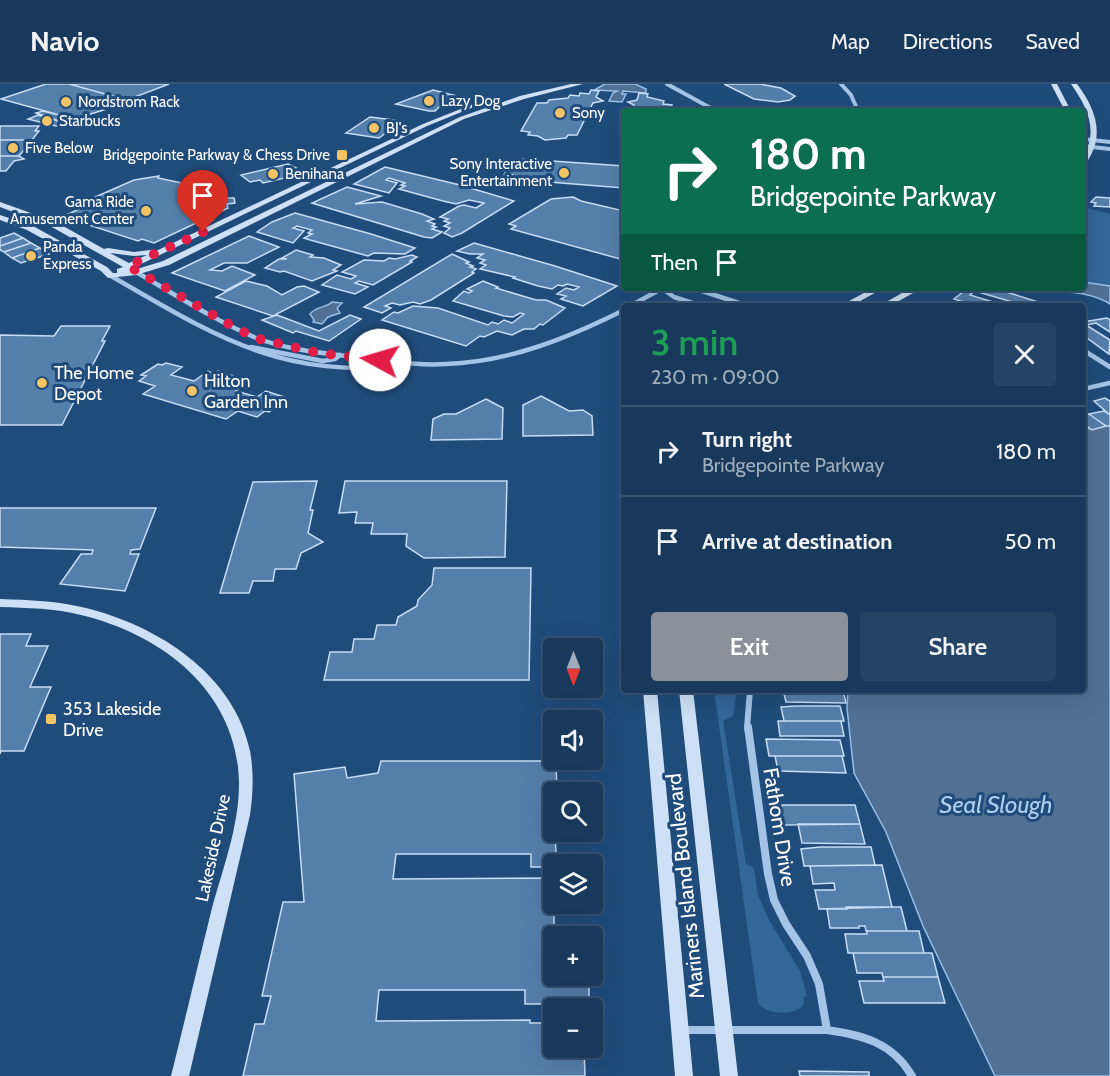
<!DOCTYPE html>
<meta charset="utf-8">
<style>
body{margin:0;font-family:Cabin,sans-serif;background:#254465;color:#f1f3f6;height:100vh;display:flex;flex-direction:column;font-size:22px;white-space:nowrap}
*{box-sizing:border-box;margin:0}
p{font-size:20px;color:#9facbb}
.icon{flex:none;width:33px;height:33px;fill:none;stroke:currentColor;stroke-width:2;stroke-linecap:round;stroke-linejoin:round}
.map{position:relative;flex:1;overflow:hidden}
.side{position:absolute;left:621px;top:219px;width:465px;height:390px;display:flex;flex-direction:column;background:#18395c;border-radius:6px;box-shadow:0 6px 24px #0002,0 0 0 2px #365372}
.side>*{flex:none}
.guide{position:absolute;left:621px;top:24px;width:465px;height:183px;border-radius:6px;box-shadow:0 6px 24px #0002,0 0 0 2px #365372;background:#0b6e4f;color:#fff;overflow:hidden}
.needle{width:39px;rotate:180deg}
.controls{position:absolute;left:543px;top:554px;display:grid;gap:12px}
.controls a{display:grid;place-items:center;width:60px;height:60px;border-radius:6px;background:#18395c;box-shadow:0 6px 24px #0002,0 0 0 2px #365372;font-size:30px}
.pin{position:absolute;display:grid;place-items:center;width:51px;height:51px;color:#fff;margin:-62px -26px;border-radius:50% 50% 50% 0;rotate:-45deg;box-shadow:0 0 6px #0007}
.pin .icon{rotate:45deg}
.me{position:absolute;width:66px;margin:-33px;rotate:276deg;stroke-linejoin:round;filter:drop-shadow(0 0 4px #0008)}
.turn{display:flex;align-items:center;gap:21px;height:126px;padding:0 30px;font-size:27px}
.turn .icon{width:78px;height:78px;stroke-width:2.5}
.turn b{display:block;font-size:42px;line-height:51px}
.then{display:flex;align-items:center;height:57px;padding:0 30px;background:#0003;gap:12px;font-size:22px}
.round{display:grid;place-items:center;flex:none;width:63px;height:63px;border-radius:6px;background:#254465}
.summary{display:flex;align-items:center;justify-content:space-between;height:102px;padding:0 30px}
h1{font-size:36px;font-weight:600;line-height:45px;color:#1e9e55}
.cta{display:flex;gap:12px;margin-top:auto;padding:12px 30px}
.cta a{flex:1;height:69px;border-radius:6px;background:#8c9099;color:#fff;font-size:24px;font-weight:600;line-height:69px;text-align:center}
.cta a+a{background:#254465;color:#f1f3f6}
ul{padding:0;list-style:none}
li{display:flex;align-items:center;gap:18px;height:90px;padding:0 30px;border-top:2px solid #365372}
li div{flex:1}
li b{display:block;font-size:22px}
li em{font-style:normal}
header{display:flex;align-items:center;gap:36px;box-sizing:border-box;height:84px;padding:0 30px;background:#18395c;border-bottom:2px solid #365372}
header strong{font-size:28px}
nav{display:flex;gap:33px;margin-inline-start:auto;font-size:21px}
.map>svg:first-child{display:block}
</style>
<header>
<strong>Navio</strong>
<nav><a>Map</a><a>Directions</a><a>Saved</a></nav>
</header>
<div class="map">
<svg width="1110" height="992" viewBox="0 0 1110 992">
<rect width="100%" height="100%" fill="#204c7b"/>
<path fill="#369" d="M1083,123L1110,130V202L1083,198Z
M714,606H737L733,632L723,637L746,780L754,784L758,811L769,836L800,887L807,912L804,913L803,922C793,932 766,931 758,919Z"/>
<path fill="#517194" stroke="#96bfe7" stroke-width="1.5" d="M605,0H635L646,5V9L623,7L622,10H626L622,18L609,17L613,9L617,7L594,6Z
M1083,198L1110,202V220C1087,205 1057,209 1031,204H1083Z
M332,218L342,219L337,224L340,229L328,233L322,240L313,238L314,236L310,230C316,222 326,224 332,218Z
M1110,340V992H995L923,842L886,748L854,689L847,624L848,606H1083V346Z"/>
<path fill="#557fab" stroke="#c6ddf5" stroke-width="1.5" d="M46,0H69L127,16L113,21L117,22L74,35L1,15Z
M69,0H169L127,16Z
M724,0H760L781,4L795,12L790,16L778,18L754,15Z
M433,6L461,13L444,23L440,22L435,27H429L396,20Z
M591,6L599,7L596,13L603,17L593,19L577,51H568L566,54L545,56L538,52L528,51L530,48L521,47L537,19H547L549,16L568,14L570,11L579,12L580,9L589,10Z
M639,9L648,10L647,13L664,17L663,20L672,21L671,24L680,25L679,27H632L634,21L628,18L637,16Z
M43,27L74,35L65,39L36,29Z
M38,31L65,39L56,42L28,35Z
M370,33L402,37L379,54L346,49Z
M0,42H39L35,47H39L32,56H0Z
M0,56H32L19,72H0Z
M0,72H19L24,75L14,77L6,87H0Z
M523,75L624,82V104L511,95L513,91H504L506,87L499,83L511,78H521Z
M288,80L306,89L263,99L260,96L250,98L241,91Z
M385,83L460,101L514,117L462,149L452,153L444,149L450,144L444,142L450,139L444,137L448,135L440,133L459,122L464,121L476,124L484,119L469,116L456,120L443,117L399,105L405,102L401,101L405,99L389,94L386,96L397,99L389,109L354,100Z
M159,92L158,94L196,102L227,114H234L235,119L227,120L228,124L154,159L142,155L138,157L86,140L81,139L86,137L66,131L90,120L84,118L134,96Z
M347,103L381,112L355,120L382,118L422,130L434,135L427,137L435,140L432,142L436,143L432,145L442,148L432,154L424,153L312,119Z
M573,113L581,117L624,127V176L511,145L516,142L509,140L551,115Z
M1096,113L1110,114V123L1094,122L1096,119L1091,118Z
M295,129L371,150L415,164L405,170L374,169L368,172L310,156L304,154L312,150L308,149L312,146L297,142L293,144L304,147L293,159L257,148L272,138Z
M14,149L23,154L0,162V154Z
M249,152L279,163L247,179H224L210,186L222,187L232,182L255,191L225,207L172,189Z
M23,154L31,159L4,168L0,166V162Z
M31,159L40,164L12,174L4,168Z
M474,159L555,182L617,202L583,222L561,215L566,212L557,210L566,204L574,206L579,203L567,200L563,202L558,201L552,205L538,202L513,194L515,193L480,185L486,181L480,179L485,176L477,174L483,170H470L457,167Z
M40,164L49,170L21,179L12,174Z
M296,166L313,171L310,173L324,174L341,181L333,186L337,187L312,197L284,187L280,188L265,184L279,175H287L282,174Z
M452,170L469,178L466,179L473,182L470,183L476,185L472,188L474,189L431,216L420,220L413,218L400,221L392,219L385,222L391,224L382,229L364,223Z
M412,171L417,173L410,177L412,178L373,201L359,197L355,199L368,203L355,210L322,201L337,191L351,195L356,192L342,188L364,176L384,177L389,174L395,175Z
M246,197L267,202L282,211L297,203L304,202L319,208L273,232L216,213Z
M483,197L498,203L496,204L536,216H546L565,224L543,241L540,240L534,245H524L512,251L497,247L484,253L480,252L466,262L382,236L394,228L398,229L413,222L438,224L488,241L492,238L498,240L504,236L512,239L524,230L520,229L513,233L504,232L453,217L464,207L469,209L472,207L467,205Z
M968,204L997,205L1051,222H1026L975,207L970,211L1006,222H976L954,215Z
M277,231L319,247L350,231L361,235L329,257L296,247L293,249L262,236Z
M1107,234L1110,236V248L1096,239L1086,241L1110,256L1109,270L1083,251V238Z
M61,242H110L102,257H105L62,341H0V251L54,252Z
M166,279L182,283L171,291L194,297L208,287L214,290L218,287L240,294L237,296L247,298L236,307L257,313L266,307L284,313L280,315L284,317L269,328L265,327L257,333L238,327L226,335L143,310L155,302L139,297L146,292L141,291L158,280L162,281Z
M541,312L569,327L583,326L592,332L593,351L523,352V321Z
M1105,314L1110,317V331L1094,317Z
M486,315L503,324L502,355L431,356L433,335L444,330H456Z
M1104,327L1110,331V342H1106L1089,330Z
M1089,330L1106,342L1092,346L1083,339V331Z
M317,397L310,426H313L308,449L323,458L301,469L296,485H275L273,497H253L249,509H220L253,398Z
M345,397H507L505,473L424,474L406,462L407,450H371L373,439H355L357,428L339,429Z
M0,424H156L140,465L131,466L130,470H139L125,507L60,500L81,470H92L93,466L0,463Z
M434,484H531L529,596H324L330,568H352L354,555H374L377,541H396L398,533L417,522L418,516L432,501Z
M0,550H31L26,562H48L30,603H51L24,667H1L0,670Z
M783,606H843L846,619L786,618Z
M796,622H840L844,637H784L781,623Z
M778,637H841L844,652H780Z
M766,655L840,656L844,672H769Z
M775,672H842L846,689L778,687Z
M381,677H543V680H556L557,708H554L553,728L557,780H554V783H531V770H396L393,795L554,794V891L555,895L589,894V920H525V906H379L376,937L530,936V939H554V963H584L585,992H243L255,940H264L271,912H262L283,818H304L294,690L345,683L347,694L378,689Z
M782,721H855L860,740L781,741L778,725H782Z
M798,740H860L865,760L802,759Z
M820,763H871L875,781L804,782L801,765Z
M882,781L892,823L819,825L815,806H835L834,799L813,800L810,782Z
M846,823H901L907,847H866L865,842H859V844H830L827,825H847Z
M867,847H919L924,869H848L845,850H867Z
M853,869H932L938,893H883L882,889H857Z
M883,893H938L945,919H864L859,897H884Z
M799,987L869,988V992H800Z"/>
<g fill="none" stroke-linecap="round" stroke-linejoin="round">
<path stroke="#a3c4e6" stroke-width="4" d="M667,0L716,27
M841,0L851,11L858,27
M1083,55L1110,58
M1083,62L1110,65"/>
<path stroke="#a3c4e6" stroke-width="4.5" d="M136,188C176,211 214,236 256,254C288,266 322,269 355,273C385,276 415,282 446,280C509,278 568,254 624,226
M111,192C217,253 278,294 407,282
M667,204V208L674,213L702,222
M693,204L748,222
M630,222L663,204
M251,263L323,277L335,275L340,271
M1083,266L1110,283
M1083,305L1110,299"/>
<path stroke="#a3c4e6" stroke-width="6" d="M747,644L750,606"/>
<path stroke="#a3c4e6" stroke-width="8" d="M748,643L768,790L774,816L786,840L807,872L819,900L827,946C863,951 893,959 912,992
M681,946H827"/>
<path fill="#cde0f5" fill-rule="evenodd" d="M571,0H583L524,15L464,35L169,181L136,191L108,194L101,187L27,146L0,136V131L33,142L107,183L113,189H117V185L123,183L50,142L0,123V118L56,138L104,165L108,164L134,168L150,166L154,168L423,40L491,13L496,14L427,42L135,183L137,185L163,177L460,33L520,12ZM110,169L134,172L147,171L129,179Z
M1051,0H1057L1071,27H1065Z
M1071,0H1077C1093,21 1104,46 1091,71C1088,76 1087,79 1083,82C1083,73 1087,68 1089,59C1095,38 1083,17 1071,0Z
M873,204H884L851,222H840Z
M911,204H922L890,222H879Z
M0,515C29,516 58,517 86,524C158,542 234,590 250,667C254,688 253,710 250,731L189,992H171C185,936 198,880 212,824C223,784 239,742 239,700C238,609 164,551 81,531C55,524 27,524 0,523Z
M643,606H657L693,992H675Z
M679,606H693L738,992H720Z"/>
</g>
<g fill="none" stroke-linecap="round" stroke-linejoin="round">
<path stroke="#e11d48" stroke-width="10" stroke-dasharray="0 18" d="M203,148L128,182L237,245L259,255L318,269L380,276"/>
</g>
<g fill="#f3c364" stroke="#204c7b" stroke-width="2">
<circle cx="429" cy="17" r="6"/>
<circle cx="66" cy="18" r="6"/>
<circle cx="560" cy="29" r="6"/>
<circle cx="47" cy="37" r="6"/>
<circle cx="374" cy="44" r="6"/>
<circle cx="13" cy="64" r="6"/>
<rect x="336" y="65" width="12" height="12" rx="3"/>
<circle cx="564" cy="89" r="6"/>
<circle cx="273" cy="90" r="6"/>
<circle cx="146" cy="127" r="6"/>
<circle cx="31" cy="172" r="6"/>
<circle cx="42" cy="299" r="6"/>
<circle cx="192" cy="307" r="6"/>
<rect x="45" y="629" width="12" height="12" rx="3"/>
</g>
<g text-anchor="middle" dominant-baseline="central" stroke-width="6" stroke-linejoin="round" paint-order="stroke">
<g font-size="15" fill="#fff" stroke="#204c7b" text-anchor="start">
<text x="441" y="17">Lazy Dog</text>
<text x="78" y="18">Nordstrom Rack</text>
<text x="572" y="29">Sony</text>
<text x="59" y="37">Starbucks</text>
<text x="386" y="44">BJ's</text>
<text x="25" y="64">Five Below</text>
<text x="330" y="71" text-anchor="end">Bridgepointe Parkway &amp; Chess Drive</text>
<text x="552" y="80" text-anchor="end">Sony Interactive<tspan x="552" dy="17">Entertainment</tspan></text>
<text x="285" y="90">Benihana</text>
<text x="134" y="118" text-anchor="end">Gama Ride<tspan x="134" dy="17">Amusement Center</tspan></text>
<text x="43" y="163">Panda<tspan x="43" dy="17">Express</tspan></text>
</g>
<g font-size="18" fill="#fff" stroke="#204c7b" text-anchor="start">
<text x="54" y="289">The Home<tspan x="54" dy="21">Depot</tspan></text>
<text x="204" y="297">Hilton<tspan x="204" dy="21">Garden Inn</tspan></text>
<text x="63" y="625">353 Lakeside<tspan x="63" dy="21">Drive</tspan></text>
</g>
<g font-size="18" fill="#fff" stroke="#204c7b">
<text transform="translate(213 764) rotate(-78)">Lakeside Drive</text>
</g>
<g font-size="21" fill="#fff" stroke="#204c7b">
<text transform="translate(780 743) rotate(81)">Fathom Drive</text>
<text transform="translate(685 802) rotate(-96)">Mariners Island Boulevard</text>
</g>
<g font-size="24" font-style="italic" fill="#aeceee" stroke="#204c7b">
<text x="996" y="720">Seal Slough</text>
</g>
</g>
</svg>
<div class="controls">
<a><svg class="needle" viewBox="-14 -14 28 28"><path d="M0-13l5 13h-10z" fill="#e53935"/><path d="M0 13l5-13h-10z" fill="#9facbb"/></svg></a>
<a><svg class="icon" aria-label="sound" viewBox="0 0 24 24"><path d="M4 9h4l5-4v14l-5-4H4zM17 9q2 3 0 6"/></svg></a>
<a><svg class="icon" aria-label="search" viewBox="0 0 24 24"><circle cx="10" cy="10" r="6"/><path d="M15 15l6 6"/></svg></a>
<a><svg class="icon" aria-label="layers" viewBox="0 0 24 24"><path d="M12 4l9 5-9 5-9-5zM3 14l9 5 9-5"/></svg></a>
<a>+</a>
<a>−</a>
</div>
<div class="pin" style="left:203px;top:148px;background:#d93025"><svg class="icon" aria-label="arrive" viewBox="0 0 24 24"><path d="M6 21V4h12l-3 4 3 4H6"/></svg></div>
<svg class="me" style="left:380px;top:276px" viewBox="-20 -20 40 40"><circle r="19" fill="#fff"/><path d="M0-13L10 11 0 6-10 11z" fill="#e11d48"/></svg>
<div class="guide">
<div class="turn"><svg class="icon" aria-label="right" viewBox="0 0 24 24"><path d="M7 20v-9h11M14 6l5 5-5 5"/></svg><div><b>180 m</b>Bridgepointe Parkway</div></div>
<div class="then">Then<svg class="icon" aria-label="arrive" viewBox="0 0 24 24"><path d="M6 21V4h12l-3 4 3 4H6"/></svg></div>
</div>
<section class="side">
<div class="summary"><div><h1>3 min</h1><p>230 m · 09:00</p></div><a class="round"><svg class="icon" aria-label="close" viewBox="0 0 24 24"><path d="M6 6l12 12M18 6L6 18"/></svg></a></div>
<ul>
<li><svg class="icon" aria-label="right" viewBox="0 0 24 24"><path d="M7 20v-9h11M14 6l5 5-5 5"/></svg><div><b>Turn right</b><p>Bridgepointe Parkway</p></div><em>180 m</em></li>
<li><svg class="icon" aria-label="arrive" viewBox="0 0 24 24"><path d="M6 21V4h12l-3 4 3 4H6"/></svg><div><b>Arrive at destination</b></div><em>50 m</em></li>
</ul>
<div class="cta"><a>Exit</a><a>Share</a></div>
</section>
</div>
